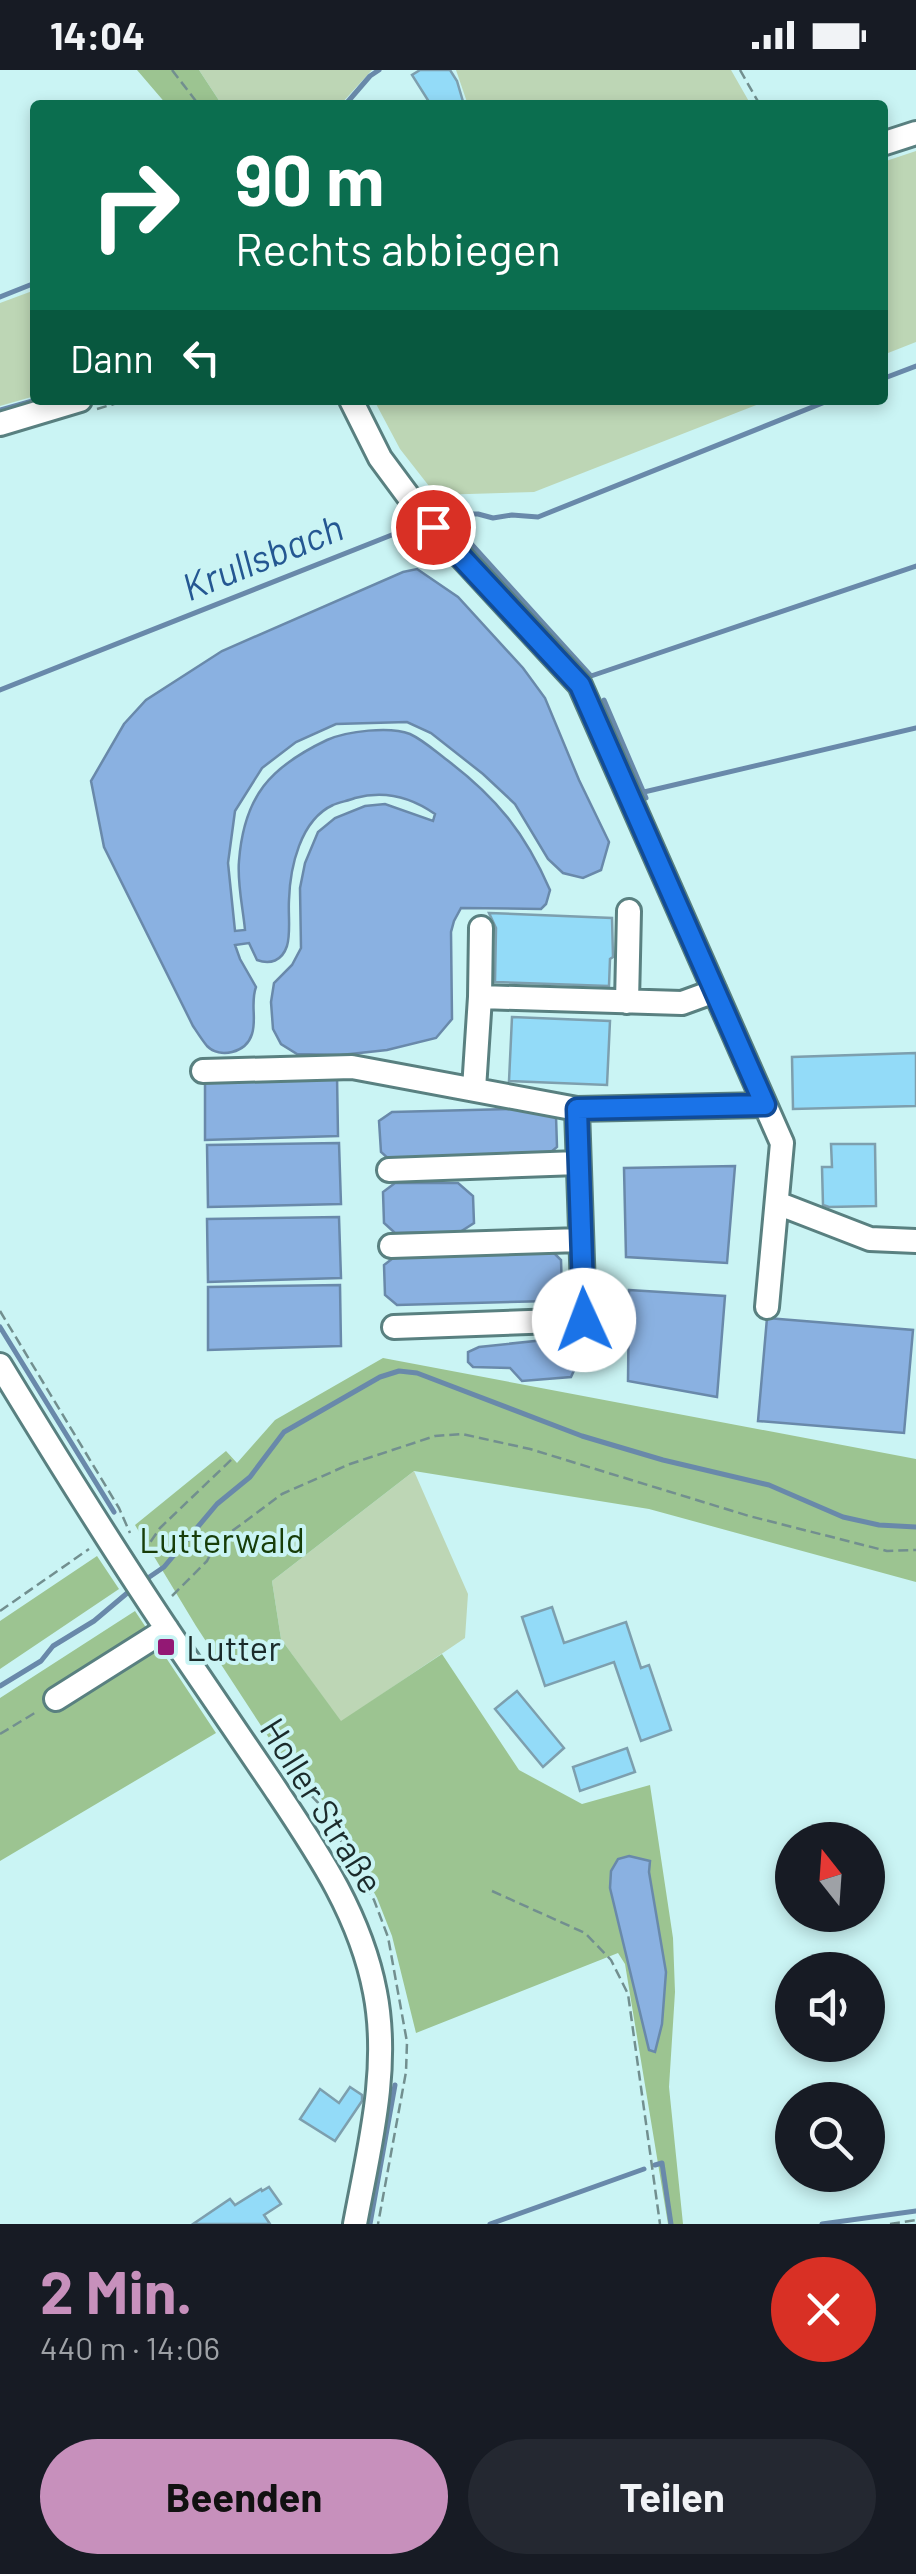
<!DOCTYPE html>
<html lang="de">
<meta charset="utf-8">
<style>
body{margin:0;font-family:Barlow,sans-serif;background:#242831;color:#f1f3f6;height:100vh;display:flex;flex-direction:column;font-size:38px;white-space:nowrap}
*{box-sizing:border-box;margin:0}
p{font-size:32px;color:#9ea1a6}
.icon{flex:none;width:55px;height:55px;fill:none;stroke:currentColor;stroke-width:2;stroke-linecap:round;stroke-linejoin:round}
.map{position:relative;height:2154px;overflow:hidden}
.sheet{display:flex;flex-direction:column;background:#171b24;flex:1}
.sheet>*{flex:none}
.guide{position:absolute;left:30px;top:30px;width:858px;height:305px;border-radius:10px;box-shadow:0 5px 15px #0003;background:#0b6e4f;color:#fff;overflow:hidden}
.needle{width:65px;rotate:343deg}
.buttons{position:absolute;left:775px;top:1752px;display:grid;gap:20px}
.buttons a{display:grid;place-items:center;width:110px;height:110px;border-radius:50%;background:#171b24;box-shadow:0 5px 15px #0003;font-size:50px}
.pin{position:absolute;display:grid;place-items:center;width:85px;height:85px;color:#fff;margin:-42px;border:5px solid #fff;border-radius:50%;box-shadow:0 2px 10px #0007}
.me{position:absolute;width:110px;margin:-55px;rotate:358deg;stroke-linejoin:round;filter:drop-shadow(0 0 8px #0008)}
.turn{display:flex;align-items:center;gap:35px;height:210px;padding:0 40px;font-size:45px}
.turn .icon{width:130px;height:130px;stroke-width:2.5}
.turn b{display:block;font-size:70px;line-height:85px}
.then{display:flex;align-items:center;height:95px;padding:0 40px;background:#0003;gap:20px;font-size:38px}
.round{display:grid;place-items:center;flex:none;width:105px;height:105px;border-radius:52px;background:#242831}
.summary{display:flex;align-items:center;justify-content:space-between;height:170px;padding:0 40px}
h1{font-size:60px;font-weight:700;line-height:75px;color:#c790bc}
.cta{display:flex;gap:20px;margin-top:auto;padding:20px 40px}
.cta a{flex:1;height:115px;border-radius:60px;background:#c790bc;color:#111;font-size:40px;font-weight:700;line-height:115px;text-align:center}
.cta a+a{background:#242831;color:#f1f3f6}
.status{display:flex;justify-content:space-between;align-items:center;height:70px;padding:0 50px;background:#171b24;direction:ltr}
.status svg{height:28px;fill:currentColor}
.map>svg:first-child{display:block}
</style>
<div class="status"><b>14:04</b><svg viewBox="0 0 49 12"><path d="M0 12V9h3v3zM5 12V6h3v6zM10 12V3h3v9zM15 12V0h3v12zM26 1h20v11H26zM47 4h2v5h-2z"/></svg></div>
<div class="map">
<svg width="916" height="2154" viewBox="0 0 916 2154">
<rect width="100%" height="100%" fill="#caf4f4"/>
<path fill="#bdd6b5" d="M199,0H372L340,35H222Z
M456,0H731L751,35H468Z
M916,81V272L883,285V92Z
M35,220V326L0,336V233Z
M374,330H769L534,422L436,425L400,379Z
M414,1401L468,1524L465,1568L341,1652L281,1569L272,1511Z"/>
<path fill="#9cc491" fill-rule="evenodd" d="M137,0H199L222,35H167Z
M383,1288L916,1389V1512L649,1439L414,1401L272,1511L281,1569L341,1651L442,1584L519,1700L582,1734L650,1715L673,1868L675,1922L669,2017L683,2154H668L625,1894L618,1883L416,1963L392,1866L377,1828L327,1735L284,1691L196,1556L135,1455L226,1381L237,1393L275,1350ZM629,1786L650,1791L649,1802L666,1902L662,1954L649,1980L610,1818L611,1801L618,1789Z
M97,1486L119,1519L0,1599V1551Z
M135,1541L216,1663L0,1791V1628Z"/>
<path fill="#8ab1e1" stroke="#6989aa" stroke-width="2.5" d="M417,499L458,527L523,598L545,628L579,710L609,772L601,800L583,808L563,803L548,789L515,734L483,704L431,663L407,652L336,654L296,672L262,698L235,741L228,793L235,861L245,860C243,838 237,813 239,791C244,726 270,697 327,670C347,661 390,656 410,664C423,670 435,681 447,690C497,728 525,763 550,820L546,834L541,839L461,838L454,851L451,862L452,949L436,968L387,980L341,985L297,984L281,974L273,959L271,932L274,913L292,895L301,878L300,818L305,793L318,762L335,748L365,736L385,734L433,751L435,744C411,727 384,720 355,728C348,731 339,732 333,735C300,750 290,798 289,830C288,844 291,863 287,876C282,891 270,895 257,890L249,873L235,875L240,889L256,917C250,933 257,949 252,964C246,983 220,989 207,976C202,970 197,962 193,956L104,777L91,711L124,654L146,630L222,581L403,502Z
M337,1005L338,1066L205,1070V1007Z
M548,1038L556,1046L557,1077L545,1087L392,1092L381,1082L379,1051L392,1042Z
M339,1073L341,1134L208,1137L207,1075Z
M735,1096L727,1193L626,1187L624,1098Z
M395,1113H458L473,1126L474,1153L460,1162L395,1163L384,1153L383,1122Z
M339,1147L341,1208L208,1212L207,1149Z
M553,1182L561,1190L562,1221L550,1231L397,1235L385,1225L384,1195L397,1185Z
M340,1215L341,1276L208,1280V1217Z
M629,1220L725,1226L717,1327L628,1311Z
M767,1248L913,1260L904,1363L758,1351Z
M544,1270L568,1278L576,1296L571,1307L522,1311L510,1298L473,1297L468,1292V1282L479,1277Z
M629,1786L650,1791L649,1802L666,1902L662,1954L655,1982L649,1980L610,1818L611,1801L618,1789Z"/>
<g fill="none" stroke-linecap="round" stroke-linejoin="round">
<path stroke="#6989aa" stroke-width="5" d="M345,35L370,6L379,0
M0,227L35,213
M882,309L916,296
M0,340L36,330
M446,446L591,606L916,496
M437,449L451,444H478L493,448L512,445L538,447L830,330
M0,620L422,453
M604,630L646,728
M644,722L916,658
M0,1257L114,1442
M145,1510L164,1497L217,1434L250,1407L284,1362L380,1307L399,1301L417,1303L582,1366L663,1390L769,1415L843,1447L879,1455L916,1457
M0,1616L41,1591L53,1576L94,1551L132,1519
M655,2095L662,2093L671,2154
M370,2154L395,2015
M490,2154L644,2099
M822,2154L916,2141"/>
</g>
<path fill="#93dbf8" stroke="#7d9fae" stroke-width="2.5" d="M420,0H450L457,11L464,35H431L412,5Z
M489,843L612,848L613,887L610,889L609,916L495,912L496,858Z
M512,947L610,951L607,1015L509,1011Z
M916,983V1036L793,1039L792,987Z
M831,1074H875L876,1136L829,1137L823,1135L822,1097H832Z
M552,1537L564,1573L626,1552L641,1598L649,1595L671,1660L641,1671L614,1592L545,1616L522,1547Z
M517,1621L564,1678L543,1697L495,1639Z
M627,1678L635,1702L580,1721L573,1697Z
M350,2017L362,2025V2031L335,2071L300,2049L320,2019L339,2033Z
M269,2117L281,2134L264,2145L270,2154H193L230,2129L235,2135L261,2119L262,2121Z"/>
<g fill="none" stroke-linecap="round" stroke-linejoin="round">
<defs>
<path id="minor" d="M882,74L916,63
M351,330L380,388L420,442L580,615L782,1073L767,1237
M0,354L80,330
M480,927L682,933L715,921
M627,932L629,841
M203,1001L352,997L577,1039L765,1035
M474,1019L480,927L481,858
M389,1100L578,1093
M777,1133L870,1169L916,1171
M391,1176L581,1170
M394,1257L584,1250L577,1039
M0,1295C59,1392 119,1489 183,1583C212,1626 242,1670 272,1714C316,1780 360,1843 375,1922C390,1999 369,2078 355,2154
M56,1629L167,1559"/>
</defs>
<use href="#minor" stroke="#598080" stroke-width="28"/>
<path stroke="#728f8f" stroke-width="2.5" stroke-dasharray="10 5" stroke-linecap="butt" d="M172,0L199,35
M740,0L760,35
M97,339L127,330
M0,1241L119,1438L130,1463
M142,1484L160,1458L232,1389
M172,1526L207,1491L216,1473L282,1424L350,1394L435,1366L462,1364L530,1379L749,1446L887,1481L916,1480
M0,1541L89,1479
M0,1664L38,1641
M299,1718L309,1723L322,1737L374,1830L388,1867L407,1972L406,2002L378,2154
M492,1821L585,1863L611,1890L628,1924L660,2154
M890,2154L916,2150"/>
<use href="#minor" stroke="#fff" stroke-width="22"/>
</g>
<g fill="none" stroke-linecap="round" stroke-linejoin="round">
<defs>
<path id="route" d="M433,457L580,615L765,1035L577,1039L584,1250"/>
</defs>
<use href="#route" stroke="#114b97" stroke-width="25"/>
<use href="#route" stroke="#1a73e8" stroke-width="18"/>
</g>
<rect fill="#931874" stroke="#caf4f4" stroke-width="4" x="156" y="1567" width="20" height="20" rx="5"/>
<g text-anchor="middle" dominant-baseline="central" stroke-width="8" stroke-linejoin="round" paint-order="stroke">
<g font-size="35" fill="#173d09" stroke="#caf4f4">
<text x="222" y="1469">Lutterwald</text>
</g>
<g font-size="35" fill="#1b2b2b" stroke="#caf4f4" text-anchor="start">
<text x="186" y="1577">Lutter</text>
</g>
<g font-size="35" fill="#1b2b2b" stroke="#caf4f4">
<text transform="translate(323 1735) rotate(58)">Holler Straße</text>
</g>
<g font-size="38" font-style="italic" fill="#245792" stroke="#caf4f4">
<text transform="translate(262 486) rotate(-22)">Krullsbach</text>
</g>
</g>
</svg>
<div class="buttons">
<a><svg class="needle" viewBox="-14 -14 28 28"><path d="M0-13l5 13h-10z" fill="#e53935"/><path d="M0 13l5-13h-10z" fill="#9ea1a6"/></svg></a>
<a><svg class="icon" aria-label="sound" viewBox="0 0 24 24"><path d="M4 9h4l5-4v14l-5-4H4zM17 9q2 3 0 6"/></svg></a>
<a><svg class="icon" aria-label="search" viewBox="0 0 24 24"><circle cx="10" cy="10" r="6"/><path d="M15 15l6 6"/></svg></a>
</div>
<div class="pin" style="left:433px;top:457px;background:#d93025"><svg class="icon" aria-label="arrive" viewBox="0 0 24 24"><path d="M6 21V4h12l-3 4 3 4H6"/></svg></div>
<svg class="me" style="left:584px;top:1250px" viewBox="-20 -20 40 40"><circle r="19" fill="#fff"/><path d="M0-13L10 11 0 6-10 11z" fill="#1a73e8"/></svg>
<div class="guide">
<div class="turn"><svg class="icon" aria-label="right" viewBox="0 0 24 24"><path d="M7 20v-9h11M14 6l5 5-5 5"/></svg><div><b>90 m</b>Rechts abbiegen</div></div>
<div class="then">Dann<svg class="icon" aria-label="left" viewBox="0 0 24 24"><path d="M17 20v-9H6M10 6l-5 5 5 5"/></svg></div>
</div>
</div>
<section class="sheet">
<div class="summary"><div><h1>2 Min.</h1><p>440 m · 14:06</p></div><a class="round" style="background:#d93025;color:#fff"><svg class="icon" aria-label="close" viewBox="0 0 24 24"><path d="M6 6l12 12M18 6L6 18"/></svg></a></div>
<div class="cta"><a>Beenden</a><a>Teilen</a></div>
</section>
